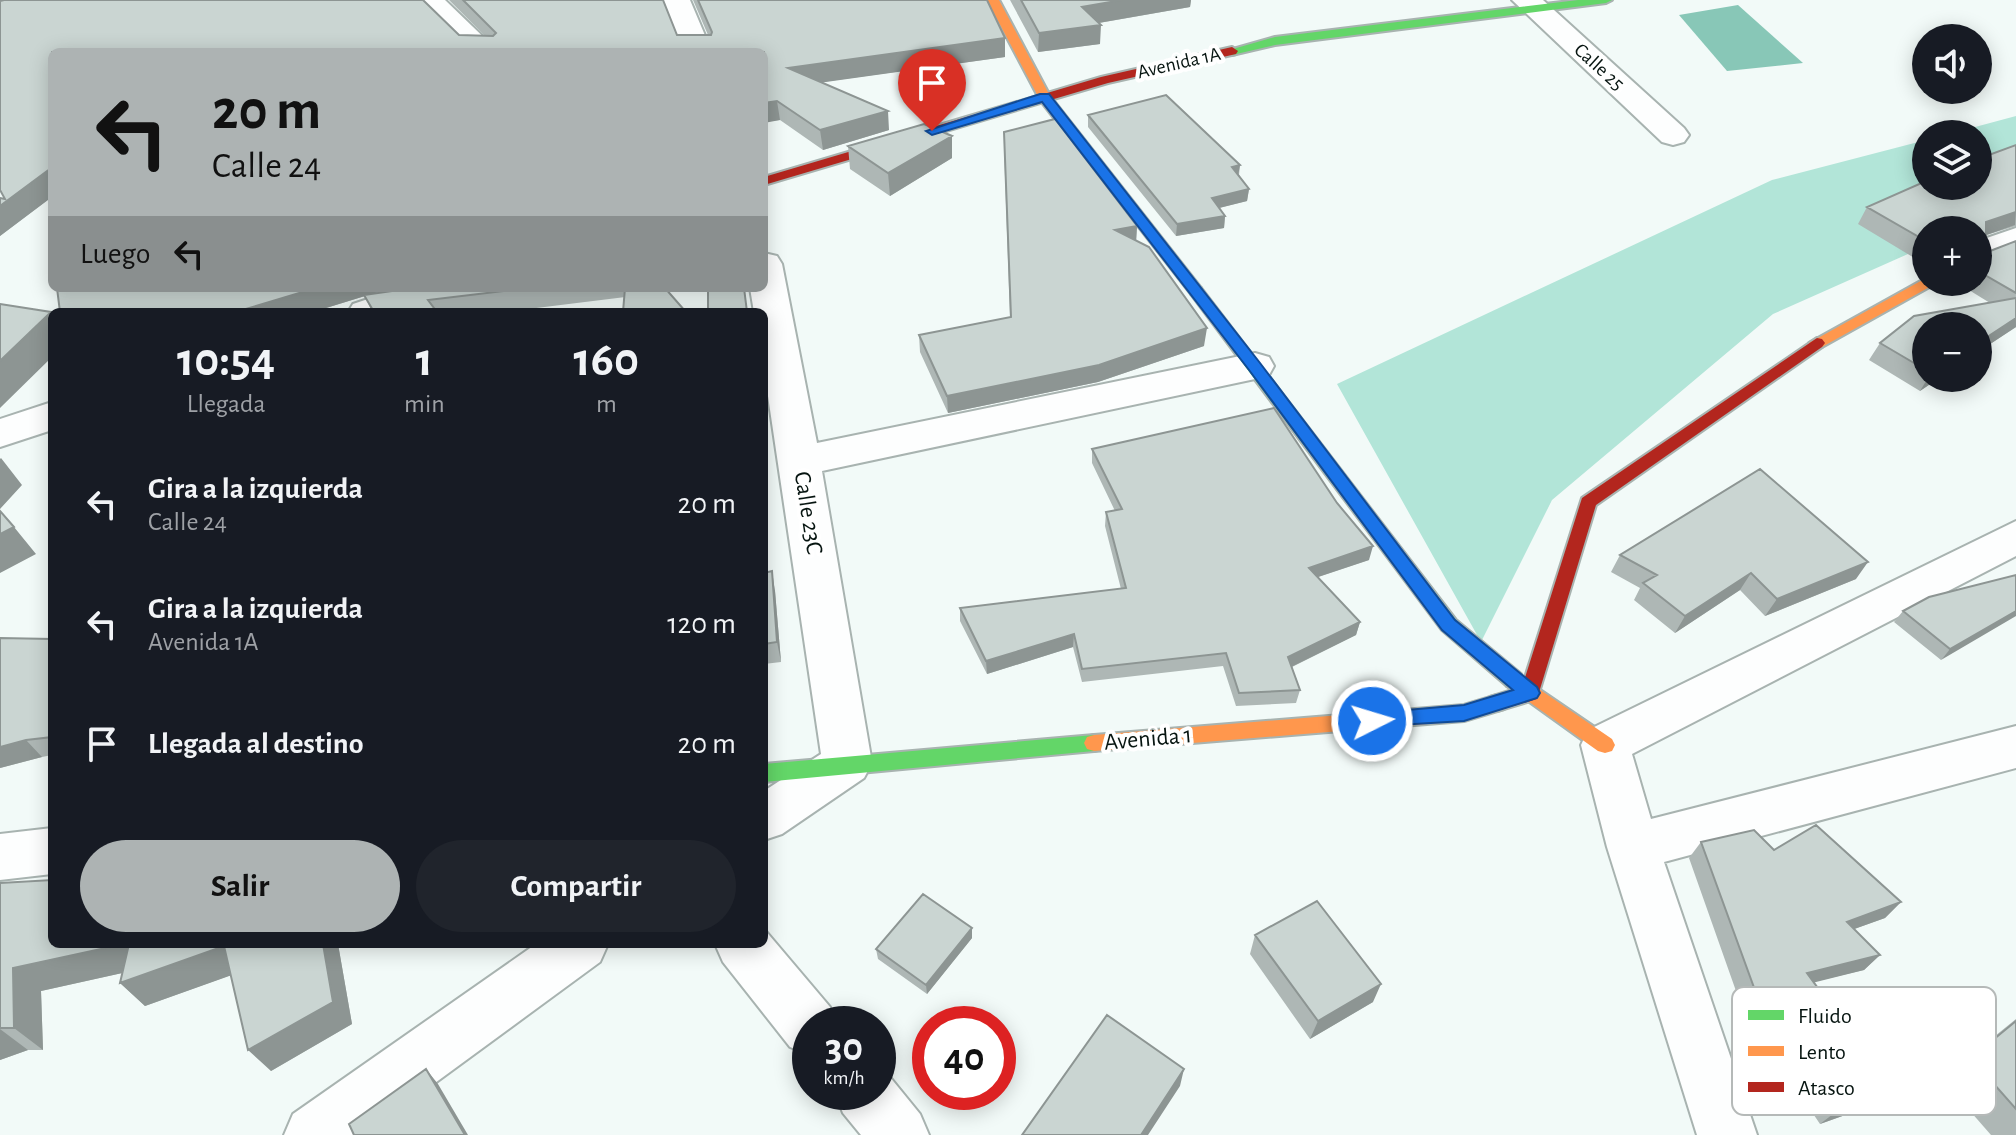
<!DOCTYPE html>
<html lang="es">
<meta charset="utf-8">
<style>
body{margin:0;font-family:"Alegreya Sans",sans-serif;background:#20242c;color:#f1f3f6;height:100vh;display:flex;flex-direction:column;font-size:30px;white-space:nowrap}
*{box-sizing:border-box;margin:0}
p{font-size:26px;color:#9ea1a6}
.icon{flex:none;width:44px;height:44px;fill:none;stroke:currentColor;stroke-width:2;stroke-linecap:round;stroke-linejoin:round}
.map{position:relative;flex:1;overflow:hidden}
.side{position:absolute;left:48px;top:308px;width:720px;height:640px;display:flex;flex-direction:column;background:#171b24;border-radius:12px;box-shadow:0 4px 20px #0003}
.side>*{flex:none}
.top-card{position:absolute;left:48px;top:48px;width:720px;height:244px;border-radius:12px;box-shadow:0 4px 20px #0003;background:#adb3b3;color:#111;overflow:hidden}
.controls{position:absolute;left:1912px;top:24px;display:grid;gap:16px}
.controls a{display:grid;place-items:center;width:80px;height:80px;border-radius:50%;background:#171b24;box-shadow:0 4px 20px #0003;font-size:40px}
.speed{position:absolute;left:792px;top:1006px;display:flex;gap:16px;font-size:40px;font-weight:700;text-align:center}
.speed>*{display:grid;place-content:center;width:104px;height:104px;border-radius:50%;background:#171b24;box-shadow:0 4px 20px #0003;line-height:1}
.speed small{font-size:20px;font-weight:400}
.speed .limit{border:12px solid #d22;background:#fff;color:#111}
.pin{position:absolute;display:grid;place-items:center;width:68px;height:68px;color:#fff;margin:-82px -34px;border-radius:50% 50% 50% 0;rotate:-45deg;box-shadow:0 0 8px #0007}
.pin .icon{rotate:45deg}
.me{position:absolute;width:88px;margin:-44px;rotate:85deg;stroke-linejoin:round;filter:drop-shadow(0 0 6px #0008)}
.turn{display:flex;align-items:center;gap:28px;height:168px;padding:0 32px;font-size:36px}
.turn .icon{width:104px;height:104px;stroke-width:2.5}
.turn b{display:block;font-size:56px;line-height:68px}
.then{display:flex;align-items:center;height:76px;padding:0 32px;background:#0003;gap:16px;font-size:30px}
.eta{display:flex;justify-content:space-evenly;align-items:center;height:136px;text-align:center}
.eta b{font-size:48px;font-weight:700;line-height:56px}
.cta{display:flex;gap:16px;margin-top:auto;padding:16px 32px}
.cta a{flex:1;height:92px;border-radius:48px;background:#adb3b3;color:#111;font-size:32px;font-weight:700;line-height:92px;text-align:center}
.cta a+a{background:#20242c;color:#f1f3f6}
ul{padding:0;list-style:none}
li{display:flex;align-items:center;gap:24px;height:120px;padding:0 32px}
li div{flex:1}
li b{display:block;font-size:30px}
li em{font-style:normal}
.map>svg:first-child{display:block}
</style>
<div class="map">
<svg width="2016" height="1135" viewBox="0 0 2016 1135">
<rect width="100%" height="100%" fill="#f2faf8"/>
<path fill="#b2e5d8" d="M2016,116V210L1926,230V246L1773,314L1552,500L1481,642L1337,384L1772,180L1926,140V186H1978V134H1949Z"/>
<path fill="#88c7b7" d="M1738,5L1803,63L1727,71L1679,15Z"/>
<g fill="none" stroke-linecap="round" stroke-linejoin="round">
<defs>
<path id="street" d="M414,0H445L499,52H467Z
M662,0H690L712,52H682Z
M1512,0H1543L1684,128L1689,135L1684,142L1673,145L1662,142Z
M2016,228V251L1978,265V241Z
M764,253L777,256L782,264L817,443L1255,353L1269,357L1274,366L1269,375L1255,379L822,471L872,763L864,778L782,834L764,840V791L821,754L764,369V312H754L750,288H764Z
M401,288H456C438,315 377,312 348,312L353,304Z
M52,402V430L0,447V419Z
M2016,521V556L1632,754L1651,819L2016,726V768L1664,862L1757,1135H1697L1607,847L1581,745L1588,730Z
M52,828V874L0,880V834Z
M764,929L830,1007L837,1024H810V1055L790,1047L723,962L715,944H764Z
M536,944H608L600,962L364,1135H284L293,1114Z
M878,1069L885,1071L920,1114L929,1135H861L843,1113L835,1092H878Z"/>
<path id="fast" d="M1578,0H1612L1606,3L1275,45L1232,55L1226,51L1275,37Z
M1196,286L1201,288L1456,620L1521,674L1524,680L1521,686L1514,688L1507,686L1442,630L1191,294V288Z
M1094,735L1101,737L1104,743L1101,749L1094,751L764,782V764Z"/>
<path id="slow" d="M987,0H999L1050,96L1201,288V294H1191L1040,100Z
M1926,278V282H1935L1933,285L1822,347H1812L1809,343Z
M1514,672L1612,739L1615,745L1612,751L1605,753L1598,751L1507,686L1504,680L1507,674Z
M1497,695L1504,697L1507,703L1504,709L1464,721L1094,751L1087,749L1084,743L1087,737L1094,735L1464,705Z"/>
<path id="jam" d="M1232,47L1238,51L1236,54L1108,83L764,185V177L1101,77Z
M1817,338L1822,339L1825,343L1822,347L1596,505L1537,699L1497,711L1490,709L1487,703L1490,697L1522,687L1582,498Z"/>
</defs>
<use href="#street" stroke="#a8b3b0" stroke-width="4"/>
<use href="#fast" stroke="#a8b3b0" stroke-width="4"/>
<use href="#slow" stroke="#a8b3b0" stroke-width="4"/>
<use href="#jam" stroke="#a8b3b0" stroke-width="4"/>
<use href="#street" fill="#fdfefe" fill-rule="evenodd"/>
<use href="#fast" fill="#63d668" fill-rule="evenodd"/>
<use href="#slow" fill="#ff974d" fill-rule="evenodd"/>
<use href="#jam" fill="#b3261e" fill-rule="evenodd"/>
</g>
<path fill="#aeb7b5" d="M449,0H663L677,35H708L693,0H987L1005,57L822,82L889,130L823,150L780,120L50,198L0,236V198L5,199L459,35L485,36Z
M1010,0H1191L1190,7L1099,23L1100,44L1038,52Z
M1088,115L1240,165L1239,175L1249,189L1247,201L1219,208L1225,216L1224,228L1176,236L1088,127Z
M2016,145V226L1986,235V248L1990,251L2016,241V327L1978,352V326H1926V378H1939L1920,391L1869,360L1880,343L1914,316L1990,303L1956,282H1978V230H1926V265L1858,224L1867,207L1926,181V186H1978V159Z
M848,146L952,158L890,196L850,169Z
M1004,149L1137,226L1136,241L1204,346L1098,382L948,413L920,352L919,335L1010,317Z
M57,288H391L373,294L413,288H673L674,291L504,312H372L365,296L313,312H60Z
M1092,449L1369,560L1318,577L1360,622L1356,635L1292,667L1300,690L1296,703L1236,706L1223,666L1082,682L1073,647L987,674L960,621V608L1121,589L1105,526L1106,512L1115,511L1092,463Z
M1620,555L1856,579L1765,616L1740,590L1675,633L1634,600L1640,588L1611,572Z
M764,573L775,591L781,662L764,664Z
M2016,575L1941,660L1894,622L1903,611Z
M52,639V755L42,757L0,768Z
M1701,842L1774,850L1901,902L1885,918L1854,929L1880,955L1864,970L1813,982L1893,1091L1876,1104L1820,1124L1742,1008L1689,858Z
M0,883L52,944H338L352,1024L271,1071L231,975L145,1006L120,983L122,973L41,991L43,1050H28L0,1060Z
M972,928V938L927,994L878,959L876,949Z
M1255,935L1373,1002L1310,1039L1250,954Z
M2016,1019V1135H1991L1942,1079Z"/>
<path fill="#8d9593" d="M1122,0H1191L1190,7L1081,26L1082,7Z
M1101,25L1100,44L1038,52L1039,33Z
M1005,38V57L790,87L788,68Z
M777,101L780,120L764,123V103Z
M888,111L889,130L823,150L820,130Z
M952,136V158L890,196L888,173Z
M1240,165L1238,176L1232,167Z
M47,171L52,197L0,236V206Z
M1249,189L1247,201L1211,210L1212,198Z
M2016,212L2015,225L1978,238L1986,222Z
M1225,216L1224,228L1176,236L1177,224Z
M1137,226L1136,243L1115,230Z
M316,288H391L313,312H247L246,309Z
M51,312L52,357L0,408V361Z
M2016,318V327L1978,352V343Z
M1207,328L1204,346L1098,382L948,413L947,396Z
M1928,378H1939L1920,391Z
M764,432L766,445L764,458Z
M1,458L22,485L0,509V459Z
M14,527L36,554L0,573V534Z
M1373,546L1369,560L1306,581L1309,568Z
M1868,562L1856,579L1765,616L1777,599Z
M772,571L775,591L781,662L777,642Z
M1751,573L1740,590L1675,633L1685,616Z
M2016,611V616L1941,660L1950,649Z
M1360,622L1356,635L1285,670L1288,657Z
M1074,634L1073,647L987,674L986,661Z
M26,740L42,757L0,768V747Z
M1901,902L1885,918L1832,937L1847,922Z
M972,928V938L927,994L926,985Z
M124,944H131L154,966L41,991L43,1050L14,1028L13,968Z
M323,944H338L352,1024L271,1071L248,1050Z
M224,946L246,970L145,1006L120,983Z
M1880,955L1864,970L1792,988L1807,973Z
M1381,984L1373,1002L1310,1039L1318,1021Z
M0,1029L28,1050L0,1060Z
M426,1069L438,1084L468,1135H465Z
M1184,1069L1180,1086L1148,1135H1141Z
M1893,1091L1876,1104L1820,1124L1837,1111Z"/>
<path fill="#cad5d2" stroke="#8d9593" stroke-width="2" d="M4,0H423L459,35L493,36L496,33L463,0H663L677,35H711L712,32L698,0H987L1005,38L788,68L888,111L820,130L777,101L764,103V52H52V225L47,171L0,206V198L5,199L0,190V1Z
M1021,0H1122L1082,7L1101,25L1039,33Z
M1166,95L1240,165L1232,167L1249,189L1212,198L1225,216L1177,224L1088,115Z
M1055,119L1137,226L1115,230L1149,247L1207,328L1099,365L947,396L919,335L1011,317L1004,132Z
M924,124L952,136L888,173L848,146Z
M2016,145V212L1986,222V248L1990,251L2016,241V293L1978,271V230H1926V241L1867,207L1926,181V186H1978V159Z
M57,288H316L246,309L247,312H60Z
M413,288H528L428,300L437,312H374L364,295Z
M625,288H665L686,312H623Z
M708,288H744L747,312H708Z
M2016,298V318L1978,343V326H1926V370L1880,343L1914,316Z
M0,304L51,312L0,361Z
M1274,408L1337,503L1373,546L1309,568L1360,622L1288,657L1300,690L1239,693L1226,653L1082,669L1074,634L986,661L960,608L1126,588L1106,512L1122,509L1092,449Z
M1760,469L1868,562L1777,599L1751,573L1685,616L1643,583L1657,575L1620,555Z
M0,511L14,527L0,534Z
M772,571L777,642L764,644V573Z
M2016,575V611L1950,649L1903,611L1929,597Z
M0,638L52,639V737L26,740L0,747Z
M1816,825L1901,902L1847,922L1880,955L1807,973L1893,1091L1837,1111L1756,993L1701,842L1754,830L1774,850Z
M52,880V944H124L13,968L14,1028H0V883Z
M923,894L972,928L926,985L876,949Z
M1317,901L1381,984L1318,1021L1255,935Z
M129,944H323L333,1002L248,1050L224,946L120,983Z
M1107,1015L1184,1069L1141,1135H1022Z
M2016,1021V1109L1971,1058Z
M426,1069L465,1135H354L349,1124Z"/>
<path fill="#1a73e8" stroke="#114b97" stroke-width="2" d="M1040,94H1049L1260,363L1455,620L1537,687L1540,693L1537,698L1464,721L1365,727L1362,721L1372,713L1464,705L1513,690L1442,630L1249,370L1042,102L932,135L926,131Z"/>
<g text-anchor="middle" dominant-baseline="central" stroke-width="8" stroke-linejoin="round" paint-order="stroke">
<g font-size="20" fill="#071511" stroke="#fff">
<text transform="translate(1179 63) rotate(-13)">Avenida 1A</text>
<text transform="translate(1599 67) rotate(42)">Calle 25</text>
</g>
<g font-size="24" fill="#071511" stroke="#fff">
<text transform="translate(808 513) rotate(81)">Calle 23C</text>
<text transform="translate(1148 739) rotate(-5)">Avenida 1</text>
</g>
</g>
<rect x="1732" y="987" width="264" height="128" rx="12" fill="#fff" stroke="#b5b9b8" stroke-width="2"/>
<rect x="1748" y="1010" width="36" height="10" fill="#63d668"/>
<rect x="1748" y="1046" width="36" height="10" fill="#ff974d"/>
<rect x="1748" y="1082" width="36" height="10" fill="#b3261e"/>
<g font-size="22" fill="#071511">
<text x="1798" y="1023">Fluido</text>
<text x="1798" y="1059">Lento</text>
<text x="1798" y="1095">Atasco</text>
</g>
</svg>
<div class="controls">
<a><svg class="icon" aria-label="sound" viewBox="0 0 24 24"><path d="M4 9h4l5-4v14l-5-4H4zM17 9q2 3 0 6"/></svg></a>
<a><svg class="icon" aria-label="layers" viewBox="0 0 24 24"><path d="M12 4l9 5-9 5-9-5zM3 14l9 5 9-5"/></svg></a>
<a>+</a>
<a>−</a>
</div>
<div class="speed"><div>30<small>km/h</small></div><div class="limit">40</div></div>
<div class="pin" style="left:932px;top:131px;background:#d93025"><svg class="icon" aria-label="arrive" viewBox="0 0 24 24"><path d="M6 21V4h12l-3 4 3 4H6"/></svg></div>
<svg class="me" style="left:1372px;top:721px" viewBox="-20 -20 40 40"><circle r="17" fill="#1a73e8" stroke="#fff" stroke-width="3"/><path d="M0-11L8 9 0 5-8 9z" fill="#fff"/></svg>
<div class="top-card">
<div class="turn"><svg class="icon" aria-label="left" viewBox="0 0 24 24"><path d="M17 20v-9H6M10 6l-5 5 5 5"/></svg><div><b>20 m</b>Calle 24</div></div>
<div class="then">Luego<svg class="icon" aria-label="left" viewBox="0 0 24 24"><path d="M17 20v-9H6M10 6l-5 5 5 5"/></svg></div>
</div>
<section class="side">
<div class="eta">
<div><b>10:54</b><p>Llegada</p></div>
<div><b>1</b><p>min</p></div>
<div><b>160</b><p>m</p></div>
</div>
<ul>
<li><svg class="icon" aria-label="left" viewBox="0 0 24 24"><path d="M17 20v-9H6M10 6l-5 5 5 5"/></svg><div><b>Gira a la izquierda</b><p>Calle 24</p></div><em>20 m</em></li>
<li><svg class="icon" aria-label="left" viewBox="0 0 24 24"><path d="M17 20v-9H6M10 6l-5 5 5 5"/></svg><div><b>Gira a la izquierda</b><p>Avenida 1A</p></div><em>120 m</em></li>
<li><svg class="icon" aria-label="arrive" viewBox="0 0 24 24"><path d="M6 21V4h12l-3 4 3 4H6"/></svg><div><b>Llegada al destino</b></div><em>20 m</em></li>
</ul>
<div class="cta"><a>Salir</a><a>Compartir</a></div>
</section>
</div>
